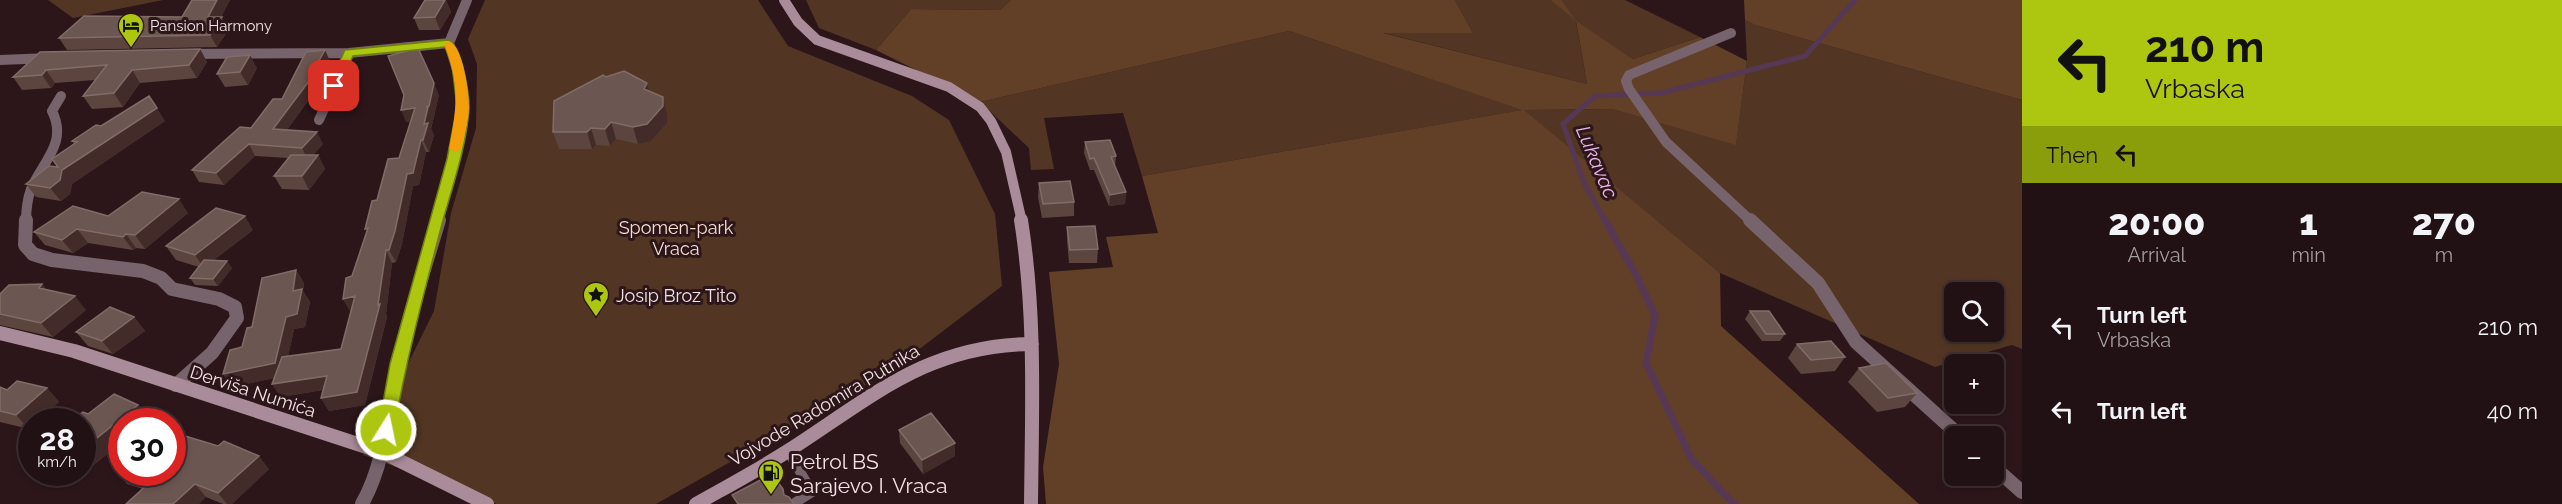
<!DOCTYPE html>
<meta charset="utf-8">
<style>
body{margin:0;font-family:Raleway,sans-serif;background:#29191d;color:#f1f3f6;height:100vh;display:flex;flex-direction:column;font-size:22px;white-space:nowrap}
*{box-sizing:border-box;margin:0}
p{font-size:20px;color:#a29da0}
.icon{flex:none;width:33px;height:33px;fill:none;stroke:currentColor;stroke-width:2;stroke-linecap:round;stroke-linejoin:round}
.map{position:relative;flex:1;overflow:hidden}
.side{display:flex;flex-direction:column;background:#211014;width:540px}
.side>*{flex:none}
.hud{background:#adc610;color:#111;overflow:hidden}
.controls{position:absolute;left:1944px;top:282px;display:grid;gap:12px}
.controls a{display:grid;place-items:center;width:60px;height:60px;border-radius:9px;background:#211014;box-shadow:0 3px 9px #0003,0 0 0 2px #3e3034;font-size:30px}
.speed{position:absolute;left:18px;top:408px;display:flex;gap:12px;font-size:30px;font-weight:700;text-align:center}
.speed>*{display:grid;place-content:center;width:78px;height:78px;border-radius:50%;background:#211014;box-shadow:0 3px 9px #0003,0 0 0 2px #3e3034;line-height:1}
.speed small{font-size:15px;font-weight:400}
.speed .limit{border:9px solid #d22;background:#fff;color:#111}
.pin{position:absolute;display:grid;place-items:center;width:51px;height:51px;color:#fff;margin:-26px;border-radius:12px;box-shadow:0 3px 9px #0006}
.me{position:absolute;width:66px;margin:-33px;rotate:10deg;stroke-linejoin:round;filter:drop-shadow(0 0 4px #0008)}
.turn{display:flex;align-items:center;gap:21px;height:126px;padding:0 24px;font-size:27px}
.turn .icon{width:78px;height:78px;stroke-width:2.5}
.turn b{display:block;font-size:42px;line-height:51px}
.then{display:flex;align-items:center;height:57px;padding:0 24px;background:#0003;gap:12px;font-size:22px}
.eta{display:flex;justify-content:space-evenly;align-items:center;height:102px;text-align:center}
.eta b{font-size:36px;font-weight:800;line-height:42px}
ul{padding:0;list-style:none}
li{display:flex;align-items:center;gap:18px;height:84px;padding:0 24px}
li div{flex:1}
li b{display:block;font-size:22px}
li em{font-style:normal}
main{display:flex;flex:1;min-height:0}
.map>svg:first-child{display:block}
</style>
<main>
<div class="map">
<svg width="2022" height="504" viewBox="0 0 2022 504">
<rect width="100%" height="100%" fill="#2c161a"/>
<path fill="#523623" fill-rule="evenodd" d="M48,0H163L73,18Z
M485,0H758L788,46L912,96L949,120L995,214L1002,286L892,370L656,504H497L363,455L434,311L451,213L476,128L477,64L468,39Z
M806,0H1011L1000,10L911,9L876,50L819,28Z
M1455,0H1550L1574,19L1562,0H1625L1700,37L1633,59L1576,22L1587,84L1380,32L1473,33Z
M1745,20L1755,25L2022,100V349L2012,345L1935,367L1720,273L1523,110L1142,176L1123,113L1044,118L1054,169L1031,170L1029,148L980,102L1289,31L1523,110L1612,109L1736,144L1747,61ZM1954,292H1994V332H1954Z"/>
<path fill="#623f27" d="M1011,0H1455L1473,33H1383L1587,84L1576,21L1550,0H1562L1576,21L1633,59L1700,37L1747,61L1736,145L1612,109L1524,110L1720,273L1721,326L1919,504H1046L1043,467L1059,364L1049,272L1113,267L1106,237L1158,233L1142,176L1522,110L1289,31L980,102L876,50L911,9L1000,10Z
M1744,0H2022V100L1755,25L1745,20Z"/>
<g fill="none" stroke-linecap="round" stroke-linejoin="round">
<path stroke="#563855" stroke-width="5" d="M1606,222L1585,185L1563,124L1595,96L1661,93L1805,56L1855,0"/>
<path stroke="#563855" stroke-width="7" d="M1605,220L1636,275L1655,315L1646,363L1692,460L1734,504"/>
<path stroke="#77636c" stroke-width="10" d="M788,451L812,492L793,504"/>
<path stroke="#77636c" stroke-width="10" d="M1731,33L1629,75L1626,81L1629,89L1666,142L1752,222
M187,54L349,53L449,43
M0,60L50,58
M319,120L349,53
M26,222C26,211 27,200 31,189C43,161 68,143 52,111L61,96
M438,222L451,174L463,110L461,84L449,43L467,0"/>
<path stroke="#77636c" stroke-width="14" d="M26,220L25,245L33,254L52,260L143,271L161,278L172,289L219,299L235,307L237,318L212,353L176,385
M1750,220L1818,283L1856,342L1960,436
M1994,467L2022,492
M362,504C387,459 387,411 398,362C409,314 425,268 439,220"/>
<path stroke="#aa8b99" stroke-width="10" d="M784,0L798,22L817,40L949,87L980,107L991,121L1006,152L1022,222"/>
<path stroke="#aa8b99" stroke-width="14" d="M1021,220C1036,315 1032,409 1031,504
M0,333L74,351L382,452L487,504
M696,504C728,486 760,469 791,449C873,396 928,345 1032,344"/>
</g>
<path fill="#5c453f" d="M192,0H230L221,17L229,29L217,47L67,50L59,38L182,17Z
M425,0H446L451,12L440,30H419L414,18Z
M200,49L207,62L197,78L140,83L123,107L92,109L83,96L95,80L55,83L51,88L22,90L13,77L40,52Z
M330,61L324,73L326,76L287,130L323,144L313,155H318L325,169L309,190L282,189L274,176L288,158L255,156L224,185L199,182L192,170L251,128L282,99Z
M257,68L248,85L225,87L217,74Z
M606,77L647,83L649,91L667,114V123L651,141L638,144L616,139L610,146L596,145L592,149H559L553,132Z
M439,95L431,129L434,135L429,152H426L419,185L413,186L402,244L396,262L392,263L386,314L387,317L365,405L329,411L321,398L323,390L281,397L272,384L274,378L232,387L223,374L242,347L252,327L296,270L304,283L303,291L310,302L305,327L294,329L288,356L341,349L351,311H350L343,299L352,276L377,200L399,158L411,121L406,122Z
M165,121L72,184L70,194L61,201L36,197L26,184L58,167L74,144L72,141L101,126Z
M1085,142L1116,156L1115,167L1126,192L1125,204L1109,206L1094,170H1090L1084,153Z
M1039,183L1074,202V216L1042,218L1038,197Z
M188,213L145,249L136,248L133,250L88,243L73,253L45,245L34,232L108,216Z
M1067,227L1098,249L1097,263H1069L1067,241Z
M253,230L214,260L232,268L218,286L195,285L190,278L199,267L176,260L166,246Z
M42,284L46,290L86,310L53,337L0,325V294Z
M1750,311L1785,334L1780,341H1762L1745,319Z
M134,317L145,331L113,354L88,346L76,332Z
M1797,344L1845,357L1835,371L1801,374L1788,358Z
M1859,368L1917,393L1905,407L1877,412L1848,382Z
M0,387L7,390L47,388L59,402L29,429L0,422Z
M138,405L150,419L122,422V442L90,468L82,463V422L88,414Z
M899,430L955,443V456L923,474L900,443Z
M269,469L232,504H223L206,497L143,489L127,484L115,470Z"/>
<path fill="#422b29" d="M217,0H230L216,26L222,17L229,29L217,47L210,35L208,17Z
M445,0H446L451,12L440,30L435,17Z
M200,49L207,62L197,78L189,65Z
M325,50L330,61L324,73L326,76L279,141L273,129L316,66Z
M250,55L257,68L248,85L240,72Z
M46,70L55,83L51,88L42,75Z
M132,70L140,83L123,107L114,93Z
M434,83L439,95L431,129L434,135L429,152L423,140L424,124Z
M647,83L652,100L644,89Z
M663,97L667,114V123L651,141L638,144L633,127Z
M157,108L165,121L72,184L70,194L61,201L50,188L62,170Z
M415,108L421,120L406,122L401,110Z
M611,122L616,139L610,146L605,129Z
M591,128L596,145L592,149L587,132Z
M317,132L323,144L308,160L302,148Z
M421,140L426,152L419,185L413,186L402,244L396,262L389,250L407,174Z
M249,144L255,156L224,185L216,173Z
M318,155L325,169L309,190L302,176Z
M1126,192L1125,204L1109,206L1110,195Z
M179,199L188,213L145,249L135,235Z
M245,216L253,230L204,268L195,255Z
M77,229L88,243L73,253L62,240Z
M126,234L136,248L133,250L123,237Z
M386,250L392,263L386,314L387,317L365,405L329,411L321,398L378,305Z
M227,261L232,268L218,286L213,279Z
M296,270L304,283L303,291L310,302L305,327L294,329L284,376L232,387L223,374L286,317L293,291Z
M42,284L53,298L39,288Z
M75,296L86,310L53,337L41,323Z
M355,296L363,309L350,311L343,299Z
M134,317L145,331L113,354L102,341Z
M327,376L335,388L281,397L272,384Z
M47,388L59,402L37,422H32V426L29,429L16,415Z
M138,405L150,419L146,422H122V442L90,468L82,459V450Z
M955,443V456L923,474L922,460Z
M259,456L269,469L232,504H227L218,493Z
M195,484L206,497L199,504H173Z"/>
<path fill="#6c5651" stroke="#816c68" stroke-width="1.5" d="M192,0H217L208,17H222L210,35L59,38L84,16L182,17Z
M425,0H445L435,17L414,18Z
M418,48L434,83L429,106L426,107H428L424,124L428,123L423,140H421L413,173L407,174L395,231L389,250H386L378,305L380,304L357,392L321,398L327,376L272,384L282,357L341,349L355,296L343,299L346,278L352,276L368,228L365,229L372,201L377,200L388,159L399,158L415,108L401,110L404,95L388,56Z
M200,49L189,65L132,70L114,93L83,96L107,65L46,70L42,75L13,77L40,52Z
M325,50L316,66L321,65L273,129L317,132L302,148L249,144L216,173L192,170L240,127L251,128L273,99H282L306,52Z
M250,55L240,72L217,74L227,57Z
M624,71L647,83L644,89L663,97V106L647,124L633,127L611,122L605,129L591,128L587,132H553L554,101L603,75L606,77Z
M149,96L157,108L62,170L60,180L50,188L26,184L49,166L58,167L52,159L77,142L72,141L96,125L101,126Z
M1110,140L1116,156L1111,157L1126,192L1110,195L1094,158L1090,159L1085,142Z
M291,155H318L302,176H274Z
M1070,181L1074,202L1043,204L1039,183Z
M142,192L179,199L135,235L126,234L123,237L77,229L62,240L34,232L73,206L108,216Z
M216,208L245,216L195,255L166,246Z
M1095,226L1098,249L1070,250L1067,227Z
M204,260L227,261L213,279L190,278Z
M296,270L293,291L302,289L297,314L286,317L275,363L223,374L230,350L242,347L247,328L252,327L262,278Z
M42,284L39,288L75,296L41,323L0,314V294L9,285Z
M110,307L134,317L102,341L76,332Z
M1750,311H1769L1785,334H1766Z
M1831,341L1845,357L1811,360L1797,344Z
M1886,363L1917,393L1888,398L1859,368Z
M17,381L47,388L16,415L0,411V387L7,390Z
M114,394L138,405L82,450V422H69L83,412L88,414Z
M931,413L955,443L922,460L899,430Z
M172,432L218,446L224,441L259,456L218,493L195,484L173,504H126L150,482L122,472H172Z
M122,464V472L115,470Z
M772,474L783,489L784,495L789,497L794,504H738L732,495Z"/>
<path fill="#adc610" stroke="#70810a" stroke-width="1.5" d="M448,40C462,45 469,94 469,108C467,145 452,188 442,224C424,293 406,360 394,430L392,435L386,436L380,435L378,430L390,364L447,159L457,107L452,65L445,47L353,56L338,89H330L328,86L345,50Z"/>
<path fill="#f59e0b" d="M449,41C463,46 469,92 469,107C469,120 464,135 461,149L455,152L449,149C457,108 460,84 444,44Z"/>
<defs>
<symbol id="hotel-pin" viewBox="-11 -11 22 30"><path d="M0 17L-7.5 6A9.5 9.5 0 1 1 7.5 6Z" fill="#adc610" stroke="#2c161a"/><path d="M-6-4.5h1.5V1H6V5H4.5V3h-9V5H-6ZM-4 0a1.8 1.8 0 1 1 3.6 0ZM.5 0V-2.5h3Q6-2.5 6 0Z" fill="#111"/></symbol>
<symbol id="sight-pin" viewBox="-11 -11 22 30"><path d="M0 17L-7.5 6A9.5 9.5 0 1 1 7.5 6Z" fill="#adc610" stroke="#2c161a"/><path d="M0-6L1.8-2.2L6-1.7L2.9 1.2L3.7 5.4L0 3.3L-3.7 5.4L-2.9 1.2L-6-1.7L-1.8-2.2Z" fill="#111"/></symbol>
<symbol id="fuel-pin" viewBox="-11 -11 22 30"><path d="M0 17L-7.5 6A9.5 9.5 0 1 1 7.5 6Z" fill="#adc610" stroke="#2c161a"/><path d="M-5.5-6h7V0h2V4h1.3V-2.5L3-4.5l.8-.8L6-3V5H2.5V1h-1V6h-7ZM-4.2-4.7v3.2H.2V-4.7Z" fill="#111"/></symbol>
</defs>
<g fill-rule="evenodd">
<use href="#hotel-pin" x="116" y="11" width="30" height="40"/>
<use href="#sight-pin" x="581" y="280" width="30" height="40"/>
<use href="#fuel-pin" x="756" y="458" width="30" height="40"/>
</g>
<g text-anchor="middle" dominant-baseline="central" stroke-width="6" stroke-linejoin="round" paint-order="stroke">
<g font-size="15" fill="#f2e2e4" stroke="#2c161a" text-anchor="start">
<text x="150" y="26">Pansion Harmony</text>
</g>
<g font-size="18" fill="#f8decd" stroke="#2c161a">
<text x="676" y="227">Spomen-park<tspan x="676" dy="21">Vraca</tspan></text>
</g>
<g font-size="18" fill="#f2e2e4" stroke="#2c161a" text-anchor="start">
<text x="616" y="295">Josip Broz Tito</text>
</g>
<g font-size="18" fill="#f2e2e4" stroke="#2c161a">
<text transform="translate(253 391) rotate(18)">Derviša Numića</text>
<text transform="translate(824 405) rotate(-31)">Vojvode Radomira Putnika</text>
</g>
<g font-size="20" font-style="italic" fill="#e9b4e8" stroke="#2c161a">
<text transform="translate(1597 162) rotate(67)">Lukavac</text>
</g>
<g font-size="21" fill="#f2e2e4" stroke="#2c161a" text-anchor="start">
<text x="790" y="461">Petrol BS<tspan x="790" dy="24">Sarajevo I. Vraca</tspan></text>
</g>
</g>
</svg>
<div class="controls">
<a><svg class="icon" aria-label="search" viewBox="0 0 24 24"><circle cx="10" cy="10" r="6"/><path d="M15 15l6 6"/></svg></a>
<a>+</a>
<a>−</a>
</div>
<div class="speed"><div>28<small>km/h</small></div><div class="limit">30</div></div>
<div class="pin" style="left:334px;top:86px;background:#d93025"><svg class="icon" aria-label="arrive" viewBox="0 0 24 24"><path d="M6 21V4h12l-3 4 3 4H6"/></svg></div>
<svg class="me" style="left:386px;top:430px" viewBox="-20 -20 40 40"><circle r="17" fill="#adc610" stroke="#fff" stroke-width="3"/><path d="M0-11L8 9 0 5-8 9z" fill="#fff"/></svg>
</div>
<section class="side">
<div class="hud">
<div class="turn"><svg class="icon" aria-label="left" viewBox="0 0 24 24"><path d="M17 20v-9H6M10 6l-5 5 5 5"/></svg><div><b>210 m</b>Vrbaska</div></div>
<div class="then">Then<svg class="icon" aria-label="left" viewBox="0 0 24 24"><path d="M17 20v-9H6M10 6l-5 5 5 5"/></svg></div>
</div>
<div class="eta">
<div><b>20:00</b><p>Arrival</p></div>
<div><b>1</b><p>min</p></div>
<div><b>270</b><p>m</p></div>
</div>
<ul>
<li><svg class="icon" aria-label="left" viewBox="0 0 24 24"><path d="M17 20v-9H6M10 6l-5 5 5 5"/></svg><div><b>Turn left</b><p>Vrbaska</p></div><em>210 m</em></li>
<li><svg class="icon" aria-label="left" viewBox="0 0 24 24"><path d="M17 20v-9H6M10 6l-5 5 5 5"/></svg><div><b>Turn left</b></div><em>40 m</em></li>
</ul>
</section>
</main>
